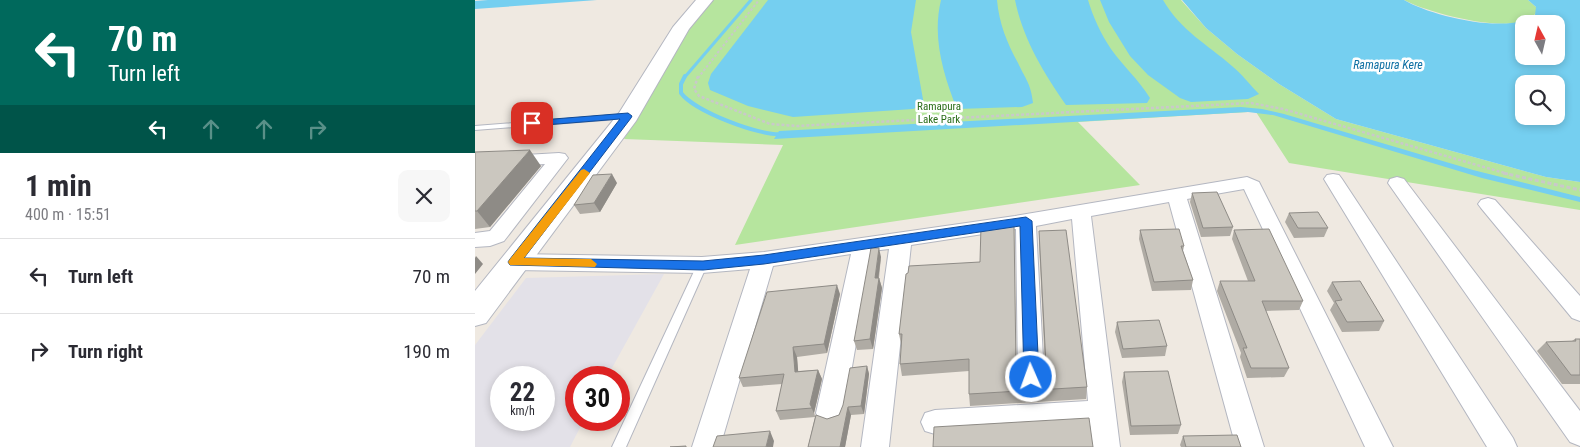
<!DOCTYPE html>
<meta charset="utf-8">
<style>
body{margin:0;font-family:"Roboto Condensed",sans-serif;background:#f7f7f7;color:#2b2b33;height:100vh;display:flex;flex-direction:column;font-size:19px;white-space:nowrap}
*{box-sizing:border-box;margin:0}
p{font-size:16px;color:#7c7c81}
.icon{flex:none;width:28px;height:28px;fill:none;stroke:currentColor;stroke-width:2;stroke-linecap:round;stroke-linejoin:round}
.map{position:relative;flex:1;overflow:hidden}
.details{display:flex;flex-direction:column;background:#fff;width:475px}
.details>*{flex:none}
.banner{background:#00695c;color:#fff;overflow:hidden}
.needle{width:32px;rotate:352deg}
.fabs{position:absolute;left:1040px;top:15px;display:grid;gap:10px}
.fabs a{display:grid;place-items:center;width:50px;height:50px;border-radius:10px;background:#fff;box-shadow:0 2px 8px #0003;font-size:25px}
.speed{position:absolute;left:15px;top:366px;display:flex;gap:10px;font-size:25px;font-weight:700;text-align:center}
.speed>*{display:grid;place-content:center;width:65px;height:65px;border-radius:50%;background:#fff;box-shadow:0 2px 8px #0003;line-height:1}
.speed small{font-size:12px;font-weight:400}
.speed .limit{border:8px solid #d22;background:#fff;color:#111}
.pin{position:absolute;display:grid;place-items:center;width:42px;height:42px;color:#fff;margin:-21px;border-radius:10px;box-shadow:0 2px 8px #0006}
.me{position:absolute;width:55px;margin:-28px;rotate:358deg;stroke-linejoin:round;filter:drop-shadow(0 0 4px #0008)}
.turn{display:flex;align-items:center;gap:18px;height:105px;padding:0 25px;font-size:22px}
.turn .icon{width:65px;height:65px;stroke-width:2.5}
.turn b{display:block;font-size:35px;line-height:42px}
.lanes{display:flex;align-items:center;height:48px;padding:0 25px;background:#0003;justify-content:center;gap:25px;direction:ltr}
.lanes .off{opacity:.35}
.round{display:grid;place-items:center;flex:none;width:52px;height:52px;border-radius:10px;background:#f7f7f7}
.headline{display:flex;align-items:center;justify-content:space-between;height:85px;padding:0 25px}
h1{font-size:30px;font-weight:700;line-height:38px}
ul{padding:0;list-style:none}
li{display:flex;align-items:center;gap:15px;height:75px;padding:0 25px;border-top:1px solid #e1e1e2}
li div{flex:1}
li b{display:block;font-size:19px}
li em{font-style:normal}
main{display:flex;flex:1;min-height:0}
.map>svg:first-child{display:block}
</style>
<main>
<section class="details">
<div class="banner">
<div class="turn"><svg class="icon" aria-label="left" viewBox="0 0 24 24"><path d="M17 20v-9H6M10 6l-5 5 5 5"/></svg><div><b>70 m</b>Turn left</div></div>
<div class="lanes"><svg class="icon" aria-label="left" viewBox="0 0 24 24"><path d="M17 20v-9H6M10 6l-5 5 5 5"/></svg><svg class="icon off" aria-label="ahead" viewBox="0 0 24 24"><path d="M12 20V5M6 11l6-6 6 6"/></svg><svg class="icon off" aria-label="ahead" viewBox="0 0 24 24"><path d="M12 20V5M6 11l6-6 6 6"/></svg><svg class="icon off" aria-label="right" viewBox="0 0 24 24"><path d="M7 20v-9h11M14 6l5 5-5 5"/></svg></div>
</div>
<div class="headline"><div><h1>1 min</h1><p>400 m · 15:51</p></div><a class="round"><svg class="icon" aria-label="close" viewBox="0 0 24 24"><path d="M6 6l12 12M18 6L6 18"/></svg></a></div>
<ul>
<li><svg class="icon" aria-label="left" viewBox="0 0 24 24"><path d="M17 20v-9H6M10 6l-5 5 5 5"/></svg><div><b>Turn left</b></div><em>70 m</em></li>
<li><svg class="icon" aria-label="right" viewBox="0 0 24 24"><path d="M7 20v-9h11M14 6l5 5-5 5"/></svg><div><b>Turn right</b></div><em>190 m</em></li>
</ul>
</section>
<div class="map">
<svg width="1105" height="447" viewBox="0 0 1105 447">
<rect width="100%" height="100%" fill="#efe9e1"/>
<path fill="#e3e1e8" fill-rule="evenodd" d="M189,274L132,377L101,378V420H109L95,447H0V345L51,278ZM26,378H69V420H26Z"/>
<path fill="#b6e59e" d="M236,0H706L731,28L762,54L804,84L861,119L1071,177L1105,182V210L814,163L781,112H773L603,122L665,185L260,245L308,145L149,139L215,26Z
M929,0H1053L1061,7L1062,11C1049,40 950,12 929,0Z"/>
<path fill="#75cff0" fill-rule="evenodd" d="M13,0H122L0,9V1Z
M293,0H441L436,32L449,105L438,109L318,117L273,106L235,90L233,83L236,74Z
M466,0H522C524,23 532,43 543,63C551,80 556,84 558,103L547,107L482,109C468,74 457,37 466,0Z
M540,0H613C618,17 626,34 636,49C648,66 664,80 675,98L672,103L591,105C568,72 548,39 540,0Z
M625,0H688C706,31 732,44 757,66C767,74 775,85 784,94L773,99L716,102L705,98L673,75L655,56L634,22Z
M707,0H929C956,16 1033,35 1060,15L1061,7L1053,0H1105V182L1071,177L861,119L804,84L762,54L731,28ZM1049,24H1081V56H1049ZM1049,84H1081V116H1049Z
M766,107L787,109L809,114L998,170L1105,197V202L1007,178L798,115L773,112L299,139L304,131Z"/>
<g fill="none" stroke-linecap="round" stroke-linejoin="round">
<path stroke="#75cff0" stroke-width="3" d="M209,78L276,0"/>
<path stroke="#75cff0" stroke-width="4" d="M210,76L206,84V93C219,111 286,137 308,134"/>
<defs>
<path id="service" d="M153,114L157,116L156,118L0,130V126Z
M227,261L231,262L232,265L151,447H137L222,265L223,262Z"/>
<path id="minor" d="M84,153L90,154L93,158L29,241L15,246L0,247V233L15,231L70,164L0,168V158Z
M858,174L864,175L867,179L1038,438L1042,447H1012L849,179L852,175Z
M772,177L784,182L786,186L918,447H890L769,189L712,199L789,447H761L694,202L616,216L645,447H617L615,425L460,434L450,431L446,422L450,413L460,410L613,401L597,219L561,226L569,377L565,385L556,388L547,385L543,377L541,229L436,245L414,447H386L414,249L397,251L369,413L365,422L355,425L345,422L341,413L376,254L298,266L245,447H217L275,269L227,273L39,270L31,267L28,262L31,257L39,254L227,257L289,252L540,216Z
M922,177L929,179L1105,411V446L1095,442L913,183L915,179Z
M1013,198L1020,200L1105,296V321L1097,318L1006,208L1003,204L1006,200Z"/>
<path id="secondary" d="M221,0H238L214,29L161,121L11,323L0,326V291L144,113L198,27Z"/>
</defs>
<use href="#service" stroke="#b4b7c1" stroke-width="2"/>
<use href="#minor" stroke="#b4b7c1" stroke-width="2"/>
<use href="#secondary" stroke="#b4b7c1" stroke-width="2"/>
<path stroke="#c9c9c9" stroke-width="2" stroke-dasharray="2.5 2" stroke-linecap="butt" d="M223,78L284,0"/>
<path stroke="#c9c9c9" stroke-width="2.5" stroke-dasharray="3 2" stroke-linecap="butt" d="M223,76L219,89L224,96L295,124L322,126L776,103L808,109L1033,174"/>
<path stroke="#c9c9c9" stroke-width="3" stroke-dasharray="4 2.5" stroke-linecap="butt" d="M1028,173L1105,190"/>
<use href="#service" fill="#fff" fill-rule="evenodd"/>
<use href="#minor" fill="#fff" fill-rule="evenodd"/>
<use href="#secondary" fill="#fff" fill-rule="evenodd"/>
</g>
<path fill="#afaba4" d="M0,152L66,166L15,227L0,229Z
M142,183L125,212L105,214L99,205Z
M717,193L758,227L755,236L726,237L715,202Z
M814,213L853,228L849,237L819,238L810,222Z
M665,230L709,246L708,251L718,280L716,290L677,291L664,239Z
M759,230L828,301L824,310L790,311L814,368L809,377L772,378L765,357L766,353L742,291L745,281H773L757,239Z
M564,231L612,387L611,399L495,406L494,394V371L427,376L425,364L426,344L424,334L433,273L541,365L546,375L557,378L566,375L570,367L564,243Z
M406,257L404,278L407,288L398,349L382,350L379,341Z
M857,282L909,321L904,331L867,332L855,310L859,303L852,291Z
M365,294L352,353L322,357L323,371L343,370L347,379L339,413L340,416L352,419L364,415L392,366L394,374L389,414L376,415L370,447H333L340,417L305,420L301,411L307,384L268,387L264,378Z
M642,322L692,346L690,356L647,358L640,332Z
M1100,339H1105V384H1087L1062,351L1071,342L1097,341Z
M649,372L706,425L703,434L655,435L647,382Z
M708,436L766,447H706L705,445Z"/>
<path fill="#8e8b86" d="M55,150L66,166L15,227L2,211Z
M137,174L142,183L125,212L119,203Z
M404,248L406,257L402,288L400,278Z
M1,256L8,264L0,274V258Z
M404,278L407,288L398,349L395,339Z
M362,285L365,294L352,353L349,344Z
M318,347L322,357L324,381L320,372Z
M392,366L394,374L389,414L386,406Z
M343,370L347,379L339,413L340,416L335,404Z
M373,407L376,415L370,447H365Z
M295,431L299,441L298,447H291Z"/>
<path fill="#cbc7bf" stroke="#8e8b86" d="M55,150L2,211H0V152Z
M137,174L119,203L99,205L118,175Z
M742,192L758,227L728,228L717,193Z
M843,212L853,228H823L814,213Z
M539,225L541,365L546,375L557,378L566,375L571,365L564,231L591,230L612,387L494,394V359L425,364L427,334H424L431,274L433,273L434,266L505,262L506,226Z
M704,229L709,246H706L718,280L679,282L665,230Z
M794,229L828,301H787L814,368H776L768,348H772L745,281H780L759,230Z
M396,248H404L400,278H404L395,339L379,341Z
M885,281L909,321L872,322L860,301L867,300L857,282Z
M362,285L349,344L318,347L320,372L343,370L335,404L337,408L301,411L309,374L264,378L292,292Z
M684,320L692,346L648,349L642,322Z
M1100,339H1105V375H1096L1071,342L1101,341Z
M392,366L386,406L373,407L365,447H333L341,415L352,419L364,415L368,405L375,368Z
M693,371L706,425L656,426L649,372Z
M614,418L618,447H458L459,427Z
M295,431L291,447H238L242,436Z
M762,435L766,447H711L708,436Z
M211,446V447H195Z"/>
<path fill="#1a73e8" stroke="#114b97" d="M153,113L157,116L156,118L49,258L228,261L289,255L551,217L557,221L564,377L562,382L556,384L551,382L549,377L545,226L289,264L228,270L35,265L33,262L35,259L145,119L57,126L54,125V121Z"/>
<path fill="#f59e0b" d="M109,169L115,173L49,258L116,259L122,264L120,267L35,265L33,262L35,259L106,170Z"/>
<g text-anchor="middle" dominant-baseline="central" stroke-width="5" stroke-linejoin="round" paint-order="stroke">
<g font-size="11" fill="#2c6e1b" stroke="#fff">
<text x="464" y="106">Ramapura<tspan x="464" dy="13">Lake Park</tspan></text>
</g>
<g font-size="12" font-style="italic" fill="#0d6fa3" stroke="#fff">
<text x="913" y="65">Ramapura Kere</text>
</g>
</g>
</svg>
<div class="fabs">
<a><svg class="needle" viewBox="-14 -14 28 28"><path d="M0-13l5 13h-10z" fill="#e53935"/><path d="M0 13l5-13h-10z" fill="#7c7c81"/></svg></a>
<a><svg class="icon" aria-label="search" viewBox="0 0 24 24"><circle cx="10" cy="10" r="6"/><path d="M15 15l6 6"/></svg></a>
</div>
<div class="speed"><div>22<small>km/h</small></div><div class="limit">30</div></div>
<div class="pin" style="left:57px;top:123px;background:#d93025"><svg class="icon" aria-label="arrive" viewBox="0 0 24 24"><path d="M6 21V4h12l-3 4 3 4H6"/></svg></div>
<svg class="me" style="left:556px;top:377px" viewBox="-20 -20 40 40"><circle r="17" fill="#1a73e8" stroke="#fff" stroke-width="3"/><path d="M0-11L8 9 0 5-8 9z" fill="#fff"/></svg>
</div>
</main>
